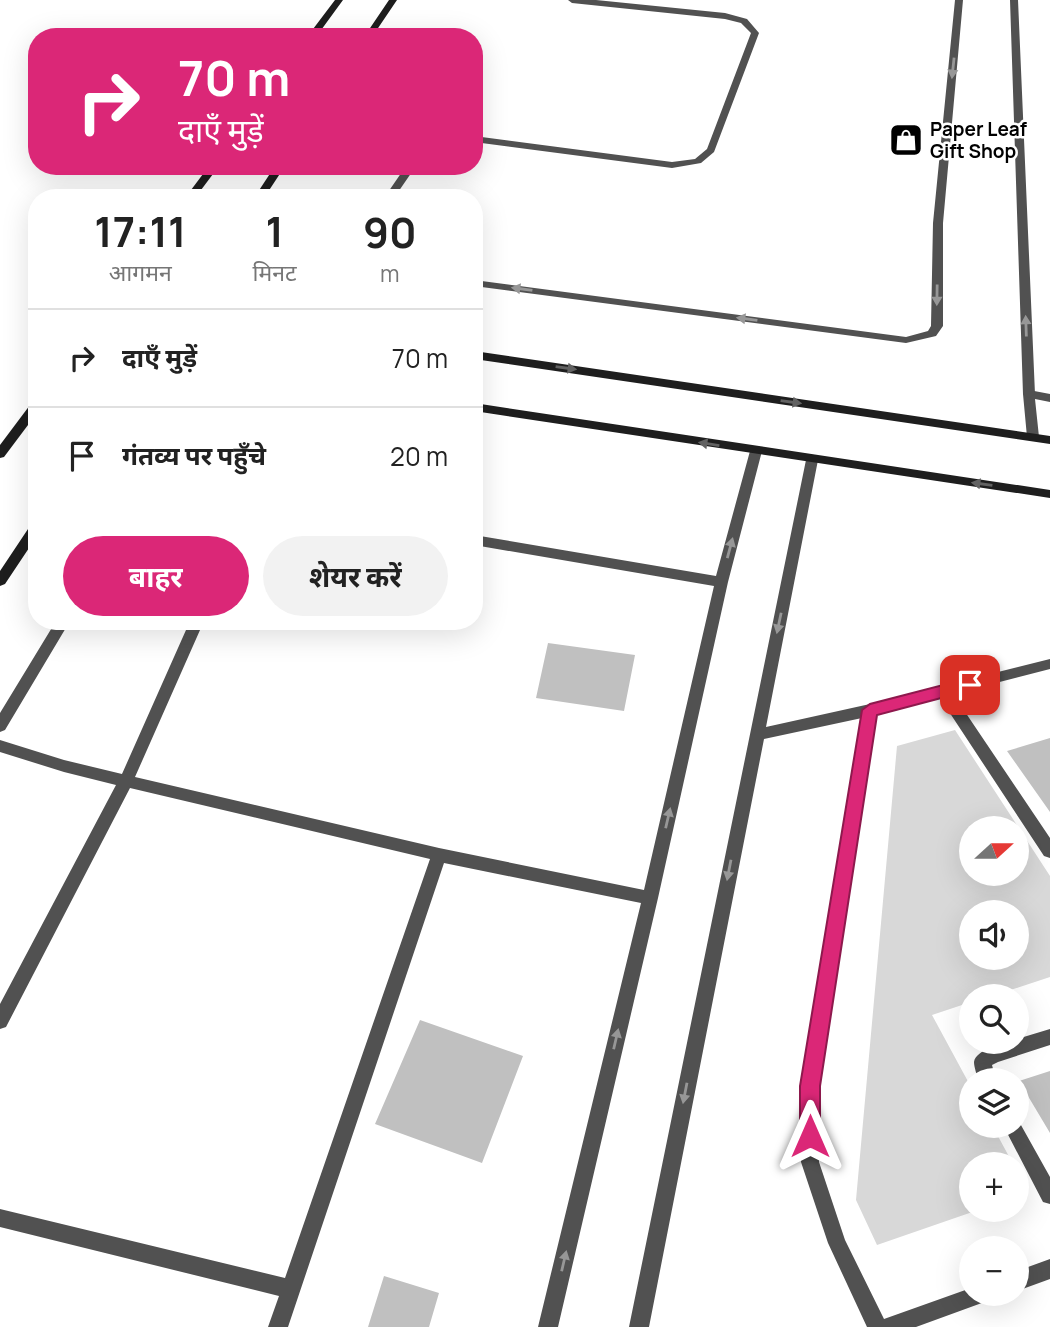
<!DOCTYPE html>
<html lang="hi">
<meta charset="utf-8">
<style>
body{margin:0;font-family:Manrope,"Noto Sans Devanagari",sans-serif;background:#f2f2f2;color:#222;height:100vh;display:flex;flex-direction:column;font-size:26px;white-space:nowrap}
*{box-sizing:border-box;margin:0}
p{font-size:23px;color:#767676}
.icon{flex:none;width:38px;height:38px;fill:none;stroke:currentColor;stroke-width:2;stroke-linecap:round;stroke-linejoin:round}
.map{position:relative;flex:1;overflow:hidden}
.drawer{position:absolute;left:28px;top:189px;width:455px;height:441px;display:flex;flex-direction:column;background:#fff;border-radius:28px;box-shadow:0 7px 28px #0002}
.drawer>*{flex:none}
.hud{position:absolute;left:28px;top:28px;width:455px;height:147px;border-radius:28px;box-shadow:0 7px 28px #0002;background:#db2777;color:#fff;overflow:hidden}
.needle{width:46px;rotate:69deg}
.fabs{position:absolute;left:959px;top:816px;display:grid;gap:14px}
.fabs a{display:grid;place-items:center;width:70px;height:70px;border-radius:50%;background:#fff;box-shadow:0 7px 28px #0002;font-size:35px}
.pin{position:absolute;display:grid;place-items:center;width:60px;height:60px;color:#fff;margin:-30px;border-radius:14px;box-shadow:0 4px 10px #0006}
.me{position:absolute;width:77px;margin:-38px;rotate:0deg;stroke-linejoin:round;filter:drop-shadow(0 0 5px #0008)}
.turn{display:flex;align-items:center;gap:24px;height:147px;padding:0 35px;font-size:32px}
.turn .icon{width:91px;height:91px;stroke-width:2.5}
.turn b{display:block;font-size:49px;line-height:60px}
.eta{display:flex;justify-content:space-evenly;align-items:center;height:119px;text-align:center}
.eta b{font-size:42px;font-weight:700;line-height:49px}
.primary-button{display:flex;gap:14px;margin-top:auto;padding:14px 35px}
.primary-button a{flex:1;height:80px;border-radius:42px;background:#db2777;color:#fff;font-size:28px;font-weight:700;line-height:80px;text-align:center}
.primary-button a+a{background:#f2f2f2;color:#222}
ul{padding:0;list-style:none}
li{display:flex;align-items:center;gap:21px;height:98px;padding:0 35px;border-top:2px solid #e0e0e0}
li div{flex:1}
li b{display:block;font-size:26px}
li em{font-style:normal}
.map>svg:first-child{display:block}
</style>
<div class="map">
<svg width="1050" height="1327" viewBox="0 0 1050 1327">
<rect width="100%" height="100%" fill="#fff"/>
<path fill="#d8d8d8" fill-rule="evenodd" d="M955,730L1050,876V977L992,996H971V1002L932,1015L971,1087V1125H992L1013,1164H971V1209H981L877,1245L856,1200L897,746ZM971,828H1017V873H971ZM971,912H1017V957H971Z"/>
<path fill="#c0c0c0" d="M548,643L635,655L624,711L536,698Z
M1050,738V812L1007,751Z
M420,1020L523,1056L482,1163L375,1124Z
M1050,1071V1133L1019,1081Z
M384,1276L439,1293L429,1327H368Z"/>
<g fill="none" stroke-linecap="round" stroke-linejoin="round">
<path fill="#515151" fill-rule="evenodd" d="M1029,390L1050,394V402L1035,399L1039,437L1033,441L1027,437L1023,394Z"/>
<path fill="#515151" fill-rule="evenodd" d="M568,0H596L725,13L747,19L759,33L714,152L701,163L672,168L474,142V136L672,162L695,159L707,149L751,33L741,23L725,19L572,3Z
M955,0H963L943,223V326L936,336L906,343L474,286V280L906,337L928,331L931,326L933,223Z
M1010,0H1018L1035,394L1029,398L1023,394Z
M406,166H416L394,198H384Z
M756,447L762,451L728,582L658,898L558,1327H538L641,903L444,863L288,1327H268L279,1296L0,1227V1209L285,1278L430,859L130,788L6,1027L0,1029V1004L116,785L64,772L0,752V740L64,760L122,774L190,621H204L135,777L439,848L644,890L714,586L474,545V535L716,576L750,451Z
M812,456L818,460L766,727L870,704L1050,659V669L953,694L1050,838V858L1044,856L940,698L877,714L819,1086V1162L845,1240L884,1319L971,1288V1293H993L990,1300L916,1327H867L828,1243L801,1162V1086L862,718L764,739L649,1327H629L806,460Z
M56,621H70L5,730L0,732V713Z
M1050,1029V1045L998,1062L992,1065L996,1080H978C977,1075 974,1067 974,1062C976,1049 1007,1041 1017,1041V1039Z
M1017,1118L1050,1177V1204L1043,1202L1003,1125H1017Z
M1050,1259V1279L1017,1291V1271Z"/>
<path fill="#1e1e1e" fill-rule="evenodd" d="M335,0H343L316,37H307Z
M389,0H397L372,37H364Z
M209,166H219L195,198H185Z
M275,166H285L264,198H254Z
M474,351L1050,436V444L474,359Z
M37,400V413L4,457L0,458V445L33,401Z
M474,403L1050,490V498L474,411Z
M37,522V536L5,584L0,586V571L32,523Z"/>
</g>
<defs><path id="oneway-solid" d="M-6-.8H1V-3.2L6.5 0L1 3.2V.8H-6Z" transform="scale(1.75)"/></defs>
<g fill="#979797">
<use href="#oneway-solid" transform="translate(953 68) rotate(96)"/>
<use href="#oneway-solid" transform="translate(522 289) rotate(-172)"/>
<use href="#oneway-solid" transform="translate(937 295) rotate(91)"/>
<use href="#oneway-solid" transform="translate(747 319) rotate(-172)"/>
<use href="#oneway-solid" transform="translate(1026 326) rotate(-92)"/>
<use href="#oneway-solid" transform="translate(730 548) rotate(-75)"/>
<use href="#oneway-solid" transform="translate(779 623) rotate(102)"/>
<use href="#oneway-solid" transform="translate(668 818) rotate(-77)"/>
<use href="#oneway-solid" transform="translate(729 870) rotate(101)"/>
<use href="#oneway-solid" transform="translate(616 1039) rotate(-77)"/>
<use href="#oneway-solid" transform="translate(685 1093) rotate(101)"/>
<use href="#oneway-solid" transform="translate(564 1261) rotate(-77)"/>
</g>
<g fill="#626262">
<use href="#oneway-solid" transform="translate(566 368) rotate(8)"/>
<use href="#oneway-solid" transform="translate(791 402) rotate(8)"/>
<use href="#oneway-solid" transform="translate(709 444) rotate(-171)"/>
<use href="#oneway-solid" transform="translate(982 484) rotate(-172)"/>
</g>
<path fill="#db2777" stroke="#8e194d" stroke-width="2" d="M970,678L978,685L975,689L877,715L820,1086V1136L817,1143L810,1146L803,1143L800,1136V1086L862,710L870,704Z"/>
<defs>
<symbol id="shop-square" viewBox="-11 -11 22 22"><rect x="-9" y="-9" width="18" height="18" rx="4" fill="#000" stroke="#fff"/><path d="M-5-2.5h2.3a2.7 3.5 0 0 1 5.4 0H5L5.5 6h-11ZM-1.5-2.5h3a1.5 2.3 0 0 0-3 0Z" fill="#fff"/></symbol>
</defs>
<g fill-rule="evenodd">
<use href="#shop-square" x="887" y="121" width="38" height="38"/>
</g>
<g text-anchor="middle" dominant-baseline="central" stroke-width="5" stroke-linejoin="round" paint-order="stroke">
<g font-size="19" font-weight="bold" fill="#000" stroke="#fff" text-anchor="start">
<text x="930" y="129">Paper Leaf<tspan x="930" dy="22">Gift Shop</tspan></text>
</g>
</g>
</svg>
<div class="fabs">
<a><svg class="needle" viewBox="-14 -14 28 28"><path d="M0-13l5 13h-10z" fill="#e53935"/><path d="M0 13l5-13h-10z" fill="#767676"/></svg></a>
<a><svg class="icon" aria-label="sound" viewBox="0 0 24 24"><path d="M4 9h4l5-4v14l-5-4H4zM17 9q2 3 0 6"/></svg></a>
<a><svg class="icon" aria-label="search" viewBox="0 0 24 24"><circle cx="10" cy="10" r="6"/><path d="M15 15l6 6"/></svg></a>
<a><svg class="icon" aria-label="layers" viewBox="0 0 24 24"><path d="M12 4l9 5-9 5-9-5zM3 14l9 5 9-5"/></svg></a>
<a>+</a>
<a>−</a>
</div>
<div class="pin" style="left:970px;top:685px;background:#d93025"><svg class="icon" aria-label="arrive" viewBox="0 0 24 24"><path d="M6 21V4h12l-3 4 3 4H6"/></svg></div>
<svg class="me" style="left:810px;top:1136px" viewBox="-20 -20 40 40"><path d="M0-17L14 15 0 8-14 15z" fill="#db2777" stroke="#fff" stroke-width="4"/></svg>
<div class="hud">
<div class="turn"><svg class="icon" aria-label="right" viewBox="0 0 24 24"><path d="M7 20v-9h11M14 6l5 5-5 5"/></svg><div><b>70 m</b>दाएँ मुड़ें</div></div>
</div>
<section class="drawer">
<div class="eta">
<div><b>17:11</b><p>आगमन</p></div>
<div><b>1</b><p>मिनट</p></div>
<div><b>90</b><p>m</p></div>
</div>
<ul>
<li><svg class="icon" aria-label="right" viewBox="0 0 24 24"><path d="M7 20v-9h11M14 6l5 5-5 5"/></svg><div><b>दाएँ मुड़ें</b></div><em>70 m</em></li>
<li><svg class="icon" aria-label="arrive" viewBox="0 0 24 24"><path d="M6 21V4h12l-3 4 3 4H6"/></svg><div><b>गंतव्य पर पहुँचे</b></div><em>20 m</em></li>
</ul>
<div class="primary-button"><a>बाहर</a><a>शेयर करें</a></div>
</section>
</div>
